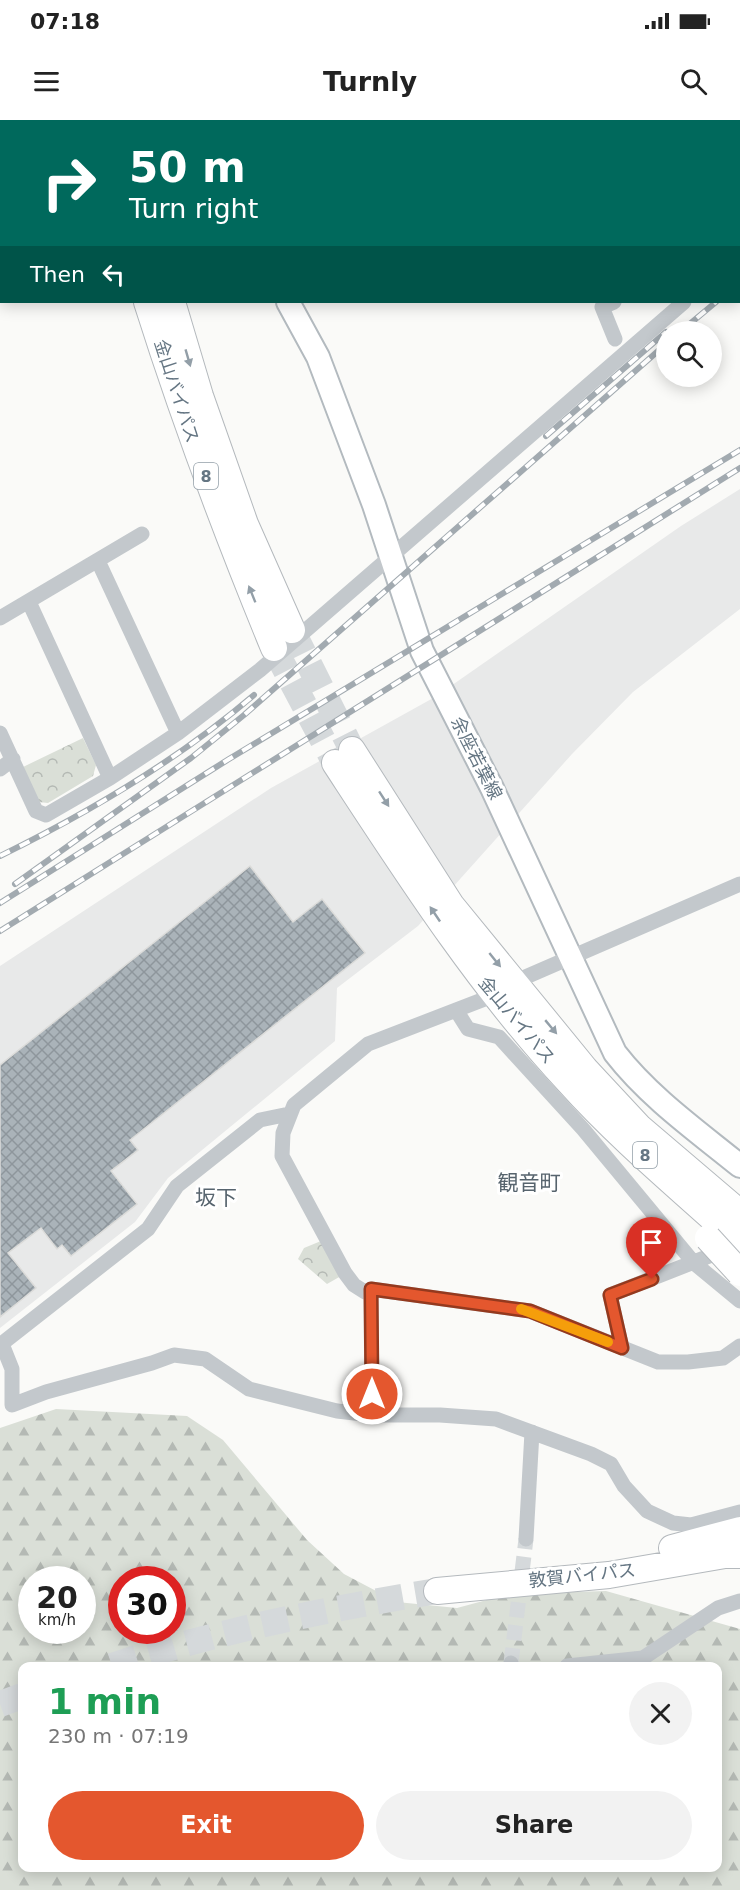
<!DOCTYPE html>
<meta charset="utf-8">
<style>
body{margin:0;font-family:"DejaVu Sans","Noto Sans JP",sans-serif;background:#f2f2f2;color:#222;height:100vh;display:flex;flex-direction:column;font-size:22px;white-space:nowrap}
*{box-sizing:border-box;margin:0}
p{font-size:20px;color:#767676}
.icon{flex:none;width:33px;height:33px;fill:none;stroke:currentColor;stroke-width:2;stroke-linecap:round;stroke-linejoin:round}
.map{position:relative;flex:1;overflow:hidden}
.side{position:absolute;left:18px;top:1542px;width:704px;height:210px;display:flex;flex-direction:column;background:#fff;border-radius:12px;box-shadow:0 3px 15px #0003}
.side>*{flex:none}
.banner{position:absolute;left:0px;top:0px;width:741px;height:183px;box-shadow:0 3px 15px #0003;background:#00695c;color:#fff;overflow:hidden}
.controls{position:absolute;left:656px;top:201px;display:grid;gap:12px}
.controls a{display:grid;place-items:center;width:66px;height:66px;border-radius:50%;background:#fff;box-shadow:0 3px 15px #0003;font-size:30px}
.speed{position:absolute;left:18px;top:1446px;display:flex;gap:12px;font-size:30px;font-weight:700;text-align:center}
.speed>*{display:grid;place-content:center;width:78px;height:78px;border-radius:50%;background:#fff;box-shadow:0 3px 15px #0003;line-height:1}
.speed small{font-size:15px;font-weight:400}
.speed .limit{border:9px solid #d22;background:#fff;color:#111}
.pin{position:absolute;display:grid;place-items:center;width:51px;height:51px;color:#fff;margin:-62px -26px;border-radius:50% 50% 50% 0;rotate:-45deg;box-shadow:0 0 6px #0007}
.pin .icon{rotate:45deg}
.me{position:absolute;width:66px;margin:-33px;rotate:0deg;stroke-linejoin:round;filter:drop-shadow(0 0 4px #0008)}
.turn{display:flex;align-items:center;gap:21px;height:126px;padding:0 30px;font-size:27px}
.turn .icon{width:78px;height:78px;stroke-width:2.5}
.turn b{display:block;font-size:42px;line-height:51px}
.then{display:flex;align-items:center;height:57px;padding:0 30px;background:#0003;gap:12px;font-size:22px}
.round{display:grid;place-items:center;flex:none;width:63px;height:63px;border-radius:32px;background:#f2f2f2}
.summary{display:flex;align-items:center;justify-content:space-between;height:102px;padding:0 30px}
h1{font-size:36px;font-weight:700;line-height:45px;color:#1e9e55}
.primary-button{display:flex;gap:12px;margin-top:auto;padding:12px 30px}
.primary-button a{flex:1;height:69px;border-radius:36px;background:#e4572e;color:#fff;font-size:24px;font-weight:700;line-height:69px;text-align:center}
.primary-button a+a{background:#f2f2f2;color:#222}
.status{display:flex;justify-content:space-between;align-items:center;height:42px;padding:0 30px;background:#fff;direction:ltr}
.status svg{height:16px;fill:currentColor}
header{display:flex;justify-content:space-between;align-items:center;height:78px;padding:0 30px;background:#fff;font-size:27px;font-weight:700}
.map>svg:first-child{display:block}
</style>
<div class="status"><b>07:18</b><svg viewBox="0 0 49 12"><path d="M0 12V9h3v3zM5 12V6h3v6zM10 12V3h3v9zM15 12V0h3v12zM26 1h20v11H26zM47 4h2v5h-2z"/></svg></div>
<header><svg class="icon" aria-label="menu" viewBox="0 0 24 24"><path d="M4 6h16M4 12h16M4 18h16"/></svg>Turnly<svg class="icon" aria-label="search" viewBox="0 0 24 24"><circle cx="10" cy="10" r="6"/><path d="M15 15l6 6"/></svg></header>
<div class="map">
<svg width="740" height="1770" viewBox="0 0 740 1770">
<defs>
<pattern id="forest-firs" width="22" height="20" patternUnits="userSpaceOnUse" patternTransform="scale(1.5)"><rect width="22" height="20" fill="#dadfd7"/><path d="M5 1l3.5 6h-7zM16 11l3.5 6h-7z" fill="#b4b9b4"/></pattern>
<pattern id="park-crowns" width="20" height="18" patternUnits="userSpaceOnUse" patternTransform="scale(1.5)"><rect width="20" height="18" fill="#dadfd7"/><path d="M2 6a3 3 0 1 1 6 0M12 15a3 3 0 1 1 6 0" fill="none" stroke="#b4b9b4"/></pattern>
<pattern id="building-cross-hatch" width="8" height="8" patternUnits="userSpaceOnUse" patternTransform="scale(1.5)"><rect width="8" height="8" fill="#aab3b9"/><path d="M0 0l8 8M0 8l8-8" fill="none" stroke="#8e969c"/></pattern>
</defs>
<rect width="100%" height="100%" fill="#fafaf8"/>
<path fill="#e8e9e9" d="M740,369V489L633,572L572,634L418,806L337,868L335,921L168,1058L135,1102L0,1208V846L271,668L435,577L681,406Z"/>
<path fill="url(#forest-firs)" fill-rule="evenodd" d="M56,1289L187,1296L223,1320L307,1420L344,1454L397,1482L457,1488L509,1474L606,1471L740,1509V1770H0V1308ZM32,1460H82V1510H32ZM122,1460H172V1510H122ZM22,1546H717V1748H22Z"/>
<path fill="url(#park-crowns)" d="M83,618L96,645L93,656L48,683L39,682L23,647Z
M321,1121L341,1156L327,1164L298,1139L304,1128Z"/>
<path fill="url(#building-cross-hatch)" stroke="#dcdcda" stroke-width="1.5" d="M250,746L293,802L322,779L365,833L130,1020L138,1030L111,1051L137,1084L71,1136L62,1125L57,1129L41,1108L8,1133L36,1168L0,1197V945Z"/>
<g fill="none" stroke-linecap="round" stroke-linejoin="round">
<path stroke="#d5d9db" stroke-width="15" stroke-dasharray="15 8" stroke-linecap="butt" d="M511,1543L526,1419"/>
<path stroke="#d5d9db" stroke-width="26" stroke-dasharray="26 13" stroke-linecap="butt" d="M292,510L352,630
M274,528L335,643
M112,1546C217,1511 328,1489 437,1471
M0,1584L22,1576"/>
<defs>
<path id="secondary" d="M187,0L188,2
M288,182L318,237L374,385L422,531L492,668L615,933C649,977 697,1011 740,1046"/>
<path id="trunk" d="M92,0V2
M118,0L119,2
M0,17L2,15
M147,182C184,299 227,414 274,528
M172,182L200,276L245,404L292,510
M352,630L451,785L585,949L640,1008L740,1093
M335,643C407,753 478,864 568,961C620,1019 682,1070 740,1123
M672,1428L740,1410
M437,1471L609,1455L725,1435H740"/>
</defs>
<use href="#secondary" stroke="#b3babf" stroke-width="26"/>
<use href="#trunk" stroke="#b4b9bd" stroke-width="28"/>
<path stroke="#c3c8cc" stroke-width="15" d="M480,0V2
M651,0V2
M728,0L729,2
M621,2L624,0
M740,29V30
M614,182L602,187L615,219
M98,441L178,613
M29,482L110,658
M0,498L142,414
M0,613L36,691L46,695L110,658L178,613L260,550L684,182
M0,649L13,639
M740,764L514,862L495,875L368,924L294,985L283,1013L282,1036L345,1153L354,1165L365,1172L371,1169L530,1191L658,1242H688L723,1238L740,1226
M456,890L468,909L499,917L583,1009L694,1143L740,1181
M371,1169L372,1295
M2,1224L12,1249V1285L46,1272L152,1243L174,1235L205,1239L249,1269L337,1291L372,1295H440L496,1299L591,1334L611,1344L624,1366L647,1391L673,1403L691,1405L740,1392
M0,1225L148,1109L177,1066L260,1000L289,994
M622,1228L610,1175L727,1129
M526,1419L532,1312
M510,1546L511,1543
M567,1546L643,1538L718,1488L740,1481"/>
<use href="#secondary" stroke="#fff" stroke-width="22"/>
<use href="#trunk" stroke="#fff" stroke-width="26"/>
<defs>
<path id="rail" d="M740,153V152
M680,212L716,182
M546,316L666,212
M0,736C90,692 178,640 254,575
M15,764L191,638L244,595L666,224
M0,783L229,639L740,330
M0,811L740,348"/>
</defs>
<use href="#rail" stroke="#a2aab0" stroke-width="6"/>
<use href="#rail" stroke="#fff" stroke-width="4" stroke-dasharray="11" stroke-linecap="butt"/>
<defs>
<path id="trunk-bridge" d="M708,1118L740,1153"/>
</defs>
<use href="#trunk-bridge" stroke="#b4b9bd" stroke-width="28" stroke-linecap="butt"/>
<use href="#trunk-bridge" stroke="#fff" stroke-width="26"/>
</g>
<defs><path id="oneway-solid" d="M-6-.8H1V-3.2L6.5 0L1 3.2V.8H-6Z" transform="scale(1.5)"/></defs>
<g fill="#939fa8">
<use href="#oneway-solid" transform="translate(188 238) rotate(74)"/>
<use href="#oneway-solid" transform="translate(252 474) rotate(-112)"/>
<use href="#oneway-solid" transform="translate(384 679) rotate(57)"/>
<use href="#oneway-solid" transform="translate(435 794) rotate(-124)"/>
<use href="#oneway-solid" transform="translate(495 840) rotate(51)"/>
<use href="#oneway-solid" transform="translate(551 907) rotate(50)"/>
</g>
<g fill="none" stroke-linecap="round" stroke-linejoin="round">
<defs>
<path id="route" d="M372,1274L371,1169L530,1191L622,1228L610,1175L652,1159"/>
</defs>
<use href="#route" stroke="#94391e" stroke-width="15"/>
<use href="#route" stroke="#e4572e" stroke-width="10"/>
<path stroke="#f59e0b" stroke-width="10" d="M521,1189L608,1222"/>
</g>
<g text-anchor="middle" dominant-baseline="central" stroke-width="6" stroke-linejoin="round" paint-order="stroke">
<g fill="#fff" stroke="#939fa8" stroke-width="1.5">
<rect x="194" y="343" width="24" height="26" rx="4.5"/>
<rect x="633" y="1022" width="24" height="26" rx="4.5"/>
</g>
<g font-size="16" font-weight="bold" fill="#657683">
<text x="206" y="356">8</text>
<text x="645" y="1035">8</text>
</g>
<g font-size="18" fill="#657683" stroke="#fff">
<text transform="translate(177 271) rotate(72)">金山バイパス</text>
<text transform="translate(477 638) rotate(63)">余座若葉線</text>
<text transform="translate(517 900) rotate(50)">金山バイパス</text>
<text transform="translate(582 1455) rotate(-6)">敦賀バイパス</text>
</g>
<g font-size="21" fill="#57646e" stroke="#fff">
<text x="529" y="1063">観音町</text>
<text x="216" y="1078">坂下</text>
</g>
</g>
</svg>
<div class="controls">
<a><svg class="icon" aria-label="search" viewBox="0 0 24 24"><circle cx="10" cy="10" r="6"/><path d="M15 15l6 6"/></svg></a>
</div>
<div class="speed"><div>20<small>km/h</small></div><div class="limit">30</div></div>
<div class="pin" style="left:652px;top:1159px;background:#d93025"><svg class="icon" aria-label="arrive" viewBox="0 0 24 24"><path d="M6 21V4h12l-3 4 3 4H6"/></svg></div>
<svg class="me" style="left:372px;top:1274px" viewBox="-20 -20 40 40"><circle r="17" fill="#e4572e" stroke="#fff" stroke-width="3"/><path d="M0-11L8 9 0 5-8 9z" fill="#fff"/></svg>
<div class="banner">
<div class="turn"><svg class="icon" aria-label="right" viewBox="0 0 24 24"><path d="M7 20v-9h11M14 6l5 5-5 5"/></svg><div><b>50 m</b>Turn right</div></div>
<div class="then">Then<svg class="icon" aria-label="left" viewBox="0 0 24 24"><path d="M17 20v-9H6M10 6l-5 5 5 5"/></svg></div>
</div>
<section class="side">
<div class="summary"><div><h1>1 min</h1><p>230 m · 07:19</p></div><a class="round"><svg class="icon" aria-label="close" viewBox="0 0 24 24"><path d="M6 6l12 12M18 6L6 18"/></svg></a></div>
<div class="primary-button"><a>Exit</a><a>Share</a></div>
</section>
</div>
